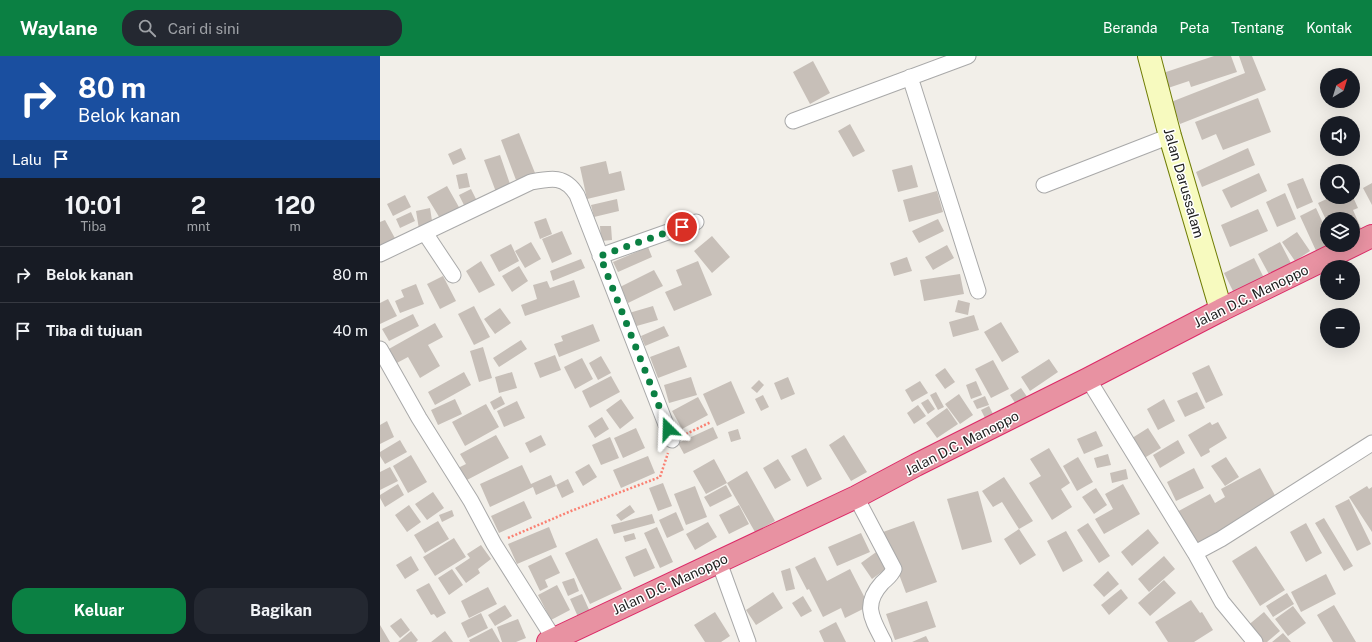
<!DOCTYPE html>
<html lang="id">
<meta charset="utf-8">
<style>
body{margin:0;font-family:"Public Sans",sans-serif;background:#242831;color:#f1f3f6;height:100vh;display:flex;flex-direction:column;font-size:15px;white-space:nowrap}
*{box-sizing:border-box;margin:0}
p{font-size:13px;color:#9ea1a6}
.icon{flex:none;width:22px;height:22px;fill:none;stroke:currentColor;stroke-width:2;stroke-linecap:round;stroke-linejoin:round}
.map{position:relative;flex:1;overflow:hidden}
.details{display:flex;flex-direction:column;background:#171b24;width:380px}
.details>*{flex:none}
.guide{background:#1a4fa0;color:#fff;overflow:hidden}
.needle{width:26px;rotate:38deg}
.tools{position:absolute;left:940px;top:12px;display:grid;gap:8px}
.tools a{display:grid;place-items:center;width:40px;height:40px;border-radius:50%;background:#171b24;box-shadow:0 4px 16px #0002;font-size:20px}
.pin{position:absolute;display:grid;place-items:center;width:34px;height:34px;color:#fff;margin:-17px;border:2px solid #fff;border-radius:50%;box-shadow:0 1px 4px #0007}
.me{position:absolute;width:44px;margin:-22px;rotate:338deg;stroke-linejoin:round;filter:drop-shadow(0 0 3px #0008)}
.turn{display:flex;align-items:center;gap:14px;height:84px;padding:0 12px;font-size:18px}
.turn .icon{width:52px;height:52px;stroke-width:2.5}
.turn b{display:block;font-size:28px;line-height:34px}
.then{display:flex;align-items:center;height:38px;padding:0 12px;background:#0003;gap:8px;font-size:15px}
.eta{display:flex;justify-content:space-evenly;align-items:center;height:68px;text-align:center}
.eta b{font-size:24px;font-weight:700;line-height:28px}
.primary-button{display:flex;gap:8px;margin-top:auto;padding:8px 12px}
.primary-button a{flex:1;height:46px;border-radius:16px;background:#0b8043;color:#fff;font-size:16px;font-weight:700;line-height:46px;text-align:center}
.primary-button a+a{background:#242831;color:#f1f3f6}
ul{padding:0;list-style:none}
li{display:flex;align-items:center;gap:12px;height:56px;padding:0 12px;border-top:1px solid #363941}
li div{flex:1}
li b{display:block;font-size:15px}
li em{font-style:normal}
header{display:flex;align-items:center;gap:24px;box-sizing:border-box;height:56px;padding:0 20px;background:#0b8043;color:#fff}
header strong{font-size:19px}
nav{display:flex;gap:22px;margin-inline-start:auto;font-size:14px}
.search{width:280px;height:36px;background:#242831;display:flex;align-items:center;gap:10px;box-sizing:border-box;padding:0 14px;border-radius:16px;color:#9ea1a6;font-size:15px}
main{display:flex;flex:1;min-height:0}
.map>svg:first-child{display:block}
</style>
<header>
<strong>Waylane</strong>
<div class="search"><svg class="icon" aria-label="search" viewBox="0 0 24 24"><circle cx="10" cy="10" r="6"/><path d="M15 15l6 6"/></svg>Cari di sini</div>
<nav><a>Beranda</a><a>Peta</a><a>Tentang</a><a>Kontak</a></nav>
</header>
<main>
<section class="details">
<div class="guide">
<div class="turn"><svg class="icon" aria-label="right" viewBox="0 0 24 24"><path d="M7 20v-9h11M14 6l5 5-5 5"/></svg><div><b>80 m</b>Belok kanan</div></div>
<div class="then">Lalu<svg class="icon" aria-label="arrive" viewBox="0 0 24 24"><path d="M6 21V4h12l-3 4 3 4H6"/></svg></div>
</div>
<div class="eta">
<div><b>10:01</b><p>Tiba</p></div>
<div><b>2</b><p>mnt</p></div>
<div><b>120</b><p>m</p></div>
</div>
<ul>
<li><svg class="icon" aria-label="right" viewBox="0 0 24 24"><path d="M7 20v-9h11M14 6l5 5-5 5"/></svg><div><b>Belok kanan</b></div><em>80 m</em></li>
<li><svg class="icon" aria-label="arrive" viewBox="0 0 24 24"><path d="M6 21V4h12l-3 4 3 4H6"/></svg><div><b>Tiba di tujuan</b></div><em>40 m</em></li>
</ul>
<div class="primary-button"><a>Keluar</a><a>Bagikan</a></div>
</section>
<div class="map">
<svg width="992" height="586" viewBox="0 0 992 586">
<rect width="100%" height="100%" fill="#f2efe9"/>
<path fill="#c7bfb8" d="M834,0H851L857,16L811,31L809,25L788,32L783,17Z
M859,0H872L886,34L800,68L791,46L865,17Z
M433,5L450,37L430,48L413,16Z
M878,42L891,76L843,94L836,78L822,84L815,66Z
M470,68L485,95L473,101L458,75Z
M139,77L155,117L136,124L121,84Z
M81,92L86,103L73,109L68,98Z
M868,92L875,109L822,131L816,116Z
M120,99L131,131L116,136L104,104Z
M226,105L229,118L241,115L245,134L207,143L200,111Z
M532,109L538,131L518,136L512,114Z
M87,117L90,131L79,133L76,119Z
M879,117L887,135L851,152L842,134Z
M923,122L933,146L917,153L907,128Z
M992,127V149L983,132Z
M67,130L80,153L61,164L47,141Z
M91,133L98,147L86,153L79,139Z
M557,135L563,156L529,166L523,144Z
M905,137L916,163L897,171L886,146Z
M25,139L31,151L13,160L7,148Z
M951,141H973L978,152L973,154L983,177L973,182V163H947V166L938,147Z
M237,143L239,155L214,161L211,149Z
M50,152L53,171L39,173L36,155Z
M936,152L947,176V189H953L938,199L920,160Z
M878,153L888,175L850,191L841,169Z
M31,156L35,165L20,172L16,163Z
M166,162L172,178L160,183L154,166Z
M558,163L564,175L539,187L532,175Z
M5,164L17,186L0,194V166Z
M220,170H231L232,184L221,185Z
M182,175L192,198L172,207L162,183Z
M917,176L930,195L915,205L902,186Z
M332,180L350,201L332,217L314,195Z
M151,186L161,203L145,212L135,195Z
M900,186L914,213L892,224L878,198Z
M131,188L139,205L119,216L110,199Z
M567,189L574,202L553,214L545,201Z
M268,191L272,201L238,216L233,206Z
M527,201L532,215L514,220L510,207Z
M874,202L886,226L856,241L844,217Z
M201,203L205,212L173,225L170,215Z
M101,205L115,229L99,237L86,215Z
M318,205L332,239L294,255L285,236L302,229L296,214Z
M139,210L148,225L132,236L122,220Z
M274,214L283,230L248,247L240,231Z
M580,218L584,238L544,245L540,224Z
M63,220L76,245L60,253L47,228Z
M194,224L200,241L145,260L141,249L157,243L153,229L167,225L170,232Z
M36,228L44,248L20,257L15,245L24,241L21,234Z
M8,243L17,260L0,268V247Z
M578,244L590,247L588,259L575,256Z
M94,250L110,281L94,289L78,258Z
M273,250L278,264L253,271L249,257Z
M120,252L131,267L115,278L104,263Z
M33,258L39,270L9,285L2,273Z
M594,259L599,274L573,281L569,266Z
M621,266L639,296L622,306L604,276Z
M55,267L63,281L48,289L60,310L40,322L28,301L15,308L7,294Z
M213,268L220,285L179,301L174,288L183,285L181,280Z
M284,270L289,280L265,290L261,280Z
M141,284L147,293L119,311L113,302Z
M299,290L307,311L278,322L270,301Z
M103,291L112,322L99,326L90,295Z
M175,299L181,314L160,322L154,307Z
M221,300L231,317L218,324L209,307Z
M202,302L213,323L195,333L184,311Z
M669,303L678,316L650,335L641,321Z
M613,304L629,333L611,342L595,313Z
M829,309L843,339L826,347L812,317Z
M565,312L575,326L565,333L555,319Z
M84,316L91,329L55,349L48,336Z
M132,316L137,332L119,337L115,321Z
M231,320L240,336L210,352L202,335Z
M311,321L317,339L289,347L284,329Z
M408,321L415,338L401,344L394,327Z
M379,324L384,329L377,337L371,332Z
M351,325L365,357L337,370L323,338Z
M540,325L548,337L532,346L525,334Z
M596,325L602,339L591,343L586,329Z
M641,332L650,345L639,353L630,339Z
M556,336L564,351L558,354L550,339Z
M817,336L825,352L805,361L797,345Z
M579,338L593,359L580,368L565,348Z
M383,339L389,351L381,355L375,343Z
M121,340L125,348L114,354L110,346Z
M605,340L609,349L597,353L593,345Z
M318,341L328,359L302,373L292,355Z
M75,343L82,358L58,369L51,354Z
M241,343L254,362L240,373L226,354Z
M548,343L555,353L548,358L541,347Z
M784,343L795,365L778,374L767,353Z
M137,345L145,362L124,371L117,355Z
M106,348L119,371L85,390L72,366Z
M538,349L546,360L534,368L527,357Z
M609,350L617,366L609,370L601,354Z
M567,352L578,368L557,382L546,367Z
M222,361L229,373L215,382L208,370Z
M7,365L14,381L0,388V369Z
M830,366L832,369L838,366L847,382L829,393L830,396L821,401L808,379Z
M333,371L338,382L304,398L298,387Z
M256,372L265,392L243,402L234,382Z
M768,372L781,392L761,404L749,384Z
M358,373L361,383L351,386L348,376Z
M716,375L723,390L704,398L697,383Z
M116,379L129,402L85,425L78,412L86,408L80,398Z
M161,379L166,389L150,397L145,387Z
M464,379L487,416L471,425L449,389Z
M230,381L239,402L221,409L212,389Z
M20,384L27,396L5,408L0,400V396Z
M798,384L805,397L780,412L773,399Z
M426,392L442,423L427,431L411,400Z
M669,392L690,427L681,433L692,451L672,464L649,427L661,420L650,403Z
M728,398L731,409L717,412L714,402Z
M31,399L47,426L28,437L13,410Z
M268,400L275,417L241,432L233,414Z
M698,401L713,426L697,435L683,410Z
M846,401L859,421L845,430L831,410Z
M334,403L347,427L326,438L313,415Z
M398,403L411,424L395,433L383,412Z
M209,408L217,421L203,430L195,416Z
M142,409L151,428L171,419L176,430L156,439L153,431L110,451L100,428Z
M10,411L18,425L0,434V416Z
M814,412L824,432L796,445L787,426Z
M880,412L897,443L814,490L795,457L830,438L835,447L845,441L841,433Z
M746,413L748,423L732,427L730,417Z
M367,415L395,465L375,476L347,427Z
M624,421L653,465L639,473L622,446L613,451L602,435Z
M188,423L194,436L182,442L176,429Z
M283,427L292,450L278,455L269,432Z
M18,428L24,439L5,451L0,442V439Z
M743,428L760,458L724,478L715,463L733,453L725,438Z
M346,429L352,440L330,451L324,441Z
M315,430L327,461L306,469L294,438Z
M987,430L989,433L992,431V476L969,441Z
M716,432L727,449L714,458L702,441Z
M598,435L612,486L582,494L567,443Z
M53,436L64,452L47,464L35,448Z
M969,443L991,488L977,495L955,450Z
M144,445L152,462L119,477L111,460Z
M29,449L41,466L27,476L15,459Z
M250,449L255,456L241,465L236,459Z
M359,449L369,468L349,478L339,459Z
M72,454L74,460L62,466L59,459Z
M296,456L304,474L287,482L279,464Z
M272,458L275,467L234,478L231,469Z
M944,462L973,510L964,515L935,467Z
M58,465L69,483L45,497L34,479Z
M534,465L557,526L526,537L503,476Z
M328,466L337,481L315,494L306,478Z
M708,467L730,500L719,507L697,474Z
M926,467L942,497L926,506L910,476Z
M169,471L177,491L137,508L128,488Z
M277,471L293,506L280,512L264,477Z
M639,473L656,499L640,509L624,483Z
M768,473L779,487L752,510L741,496Z
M686,475L703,505L683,516L667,485Z
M254,477L256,483L245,486L243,480Z
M481,477L490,496L457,510L448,491Z
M74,482L86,501L55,520L43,501Z
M217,482L242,533L210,548L185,497Z
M101,489L111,503L98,513L100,517L86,527L75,512L90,502L87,498Z
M876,490L905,534L880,550L852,505Z
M266,492L275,512L254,521L245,501Z
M499,494L510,510L492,523L481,507Z
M171,499L180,517L165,524L168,531L160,535L148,510Z
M31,500L39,514L25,523L16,509Z
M784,500L795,513L769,536L758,523Z
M435,501L447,525L470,513L489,550L465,562L461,552L443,561L429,533L427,534L415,511Z
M410,512L415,533L406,535L401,515Z
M72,513L83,529L69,539L58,522Z
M728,515L739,528L724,541L713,529Z
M946,518L956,538L921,556L911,536Z
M194,522L199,535L188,540L182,526Z
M784,524L796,537L770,560L758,547Z
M49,527L66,557L57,562L54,558L51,559L36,534Z
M177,529L190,554L171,564L158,539Z
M108,531L117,548L89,562L81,545Z
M741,533L748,542L729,559L721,549Z
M393,536L403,552L376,569L366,554Z
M907,537L914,548L893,561L886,550Z
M202,538L211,558L199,563L190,543Z
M423,540L432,555L421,561L412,547Z
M811,544L820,557L822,556L833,574L814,586H788L775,566Z
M547,545L556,571L515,584L506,558Z
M125,549L132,560L115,570L108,559Z
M954,549L976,586H953L937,559Z
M913,550L926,567L908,580L895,563Z
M335,556L350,580L341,586H325L314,569Z
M884,556L900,575L887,586H878L866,571Z
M101,557L108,572L88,582L81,567Z
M21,562L30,574L20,582L10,570Z
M138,563L146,582L136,586H122L117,571Z
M456,566L466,586H444L439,575Z
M0,569L10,586H0Z
M112,572L120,586H90L89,584Z
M31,575L38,584L36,586H18Z
M65,575L73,586H51Z
M903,577L911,586H892Z
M546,580L549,586H532Z"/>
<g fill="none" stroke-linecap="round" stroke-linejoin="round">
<defs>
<path id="street" d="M530,21L598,235
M413,65L588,0
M664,129L790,80
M45,177L73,219
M0,198L151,126C171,122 185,119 197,139L292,384
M220,200L316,166
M0,293L39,362L91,445L114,488L176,586
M708,323L815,497L842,546L875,586
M476,441L514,513C511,520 507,522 502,527C482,549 492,563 504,586
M815,497L841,483L992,387
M339,506L368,586"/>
<path id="secondary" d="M769,0L790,80L841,254"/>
<path id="highway" d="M168,586L476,441L536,409L708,323L841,254L992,180"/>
</defs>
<use href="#street" stroke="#a9a9a9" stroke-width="17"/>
<use href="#secondary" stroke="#707d05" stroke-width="24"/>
<use href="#highway" stroke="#dc2a67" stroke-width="24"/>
<path stroke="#fa8072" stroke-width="2.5" stroke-dasharray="2 2" stroke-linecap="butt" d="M306,378L331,366
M128,482L191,455L280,421L288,397"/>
<use href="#street" stroke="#fff" stroke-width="15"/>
<use href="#secondary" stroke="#f7fabf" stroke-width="22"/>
<use href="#highway" stroke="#e892a2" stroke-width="22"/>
</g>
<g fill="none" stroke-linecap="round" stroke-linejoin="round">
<path stroke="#0b8043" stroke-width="7" stroke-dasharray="0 12.6" d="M288,373L220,200L302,171"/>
</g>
<g text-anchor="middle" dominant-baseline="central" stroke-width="3" stroke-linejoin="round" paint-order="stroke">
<g font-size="14" fill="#222" stroke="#fff">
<text transform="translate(804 127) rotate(74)">Jalan Darussalam</text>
<text transform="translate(871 240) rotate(-26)">Jalan D.C. Manoppo</text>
<text transform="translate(582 387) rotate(-27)">Jalan D.C. Manoppo</text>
<text transform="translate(290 528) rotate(-25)">Jalan D.C. Manoppo</text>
</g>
</g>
</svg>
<div class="tools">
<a><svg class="needle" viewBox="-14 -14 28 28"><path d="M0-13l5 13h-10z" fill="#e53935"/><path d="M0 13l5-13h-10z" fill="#9ea1a6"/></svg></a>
<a><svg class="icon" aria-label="sound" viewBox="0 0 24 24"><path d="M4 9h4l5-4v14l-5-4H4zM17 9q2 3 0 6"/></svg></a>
<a><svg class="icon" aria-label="search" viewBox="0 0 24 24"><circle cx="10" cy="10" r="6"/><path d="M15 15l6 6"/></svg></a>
<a><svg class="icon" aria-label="layers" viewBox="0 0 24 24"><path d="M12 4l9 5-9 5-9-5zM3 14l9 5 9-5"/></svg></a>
<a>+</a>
<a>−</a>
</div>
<div class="pin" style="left:302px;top:171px;background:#d93025"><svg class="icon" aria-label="arrive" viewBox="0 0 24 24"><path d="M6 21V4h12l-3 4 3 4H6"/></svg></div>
<svg class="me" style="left:288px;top:373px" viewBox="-20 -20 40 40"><path d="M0-17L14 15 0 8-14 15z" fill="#0b8043" stroke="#fff" stroke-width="4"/></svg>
</div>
</main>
